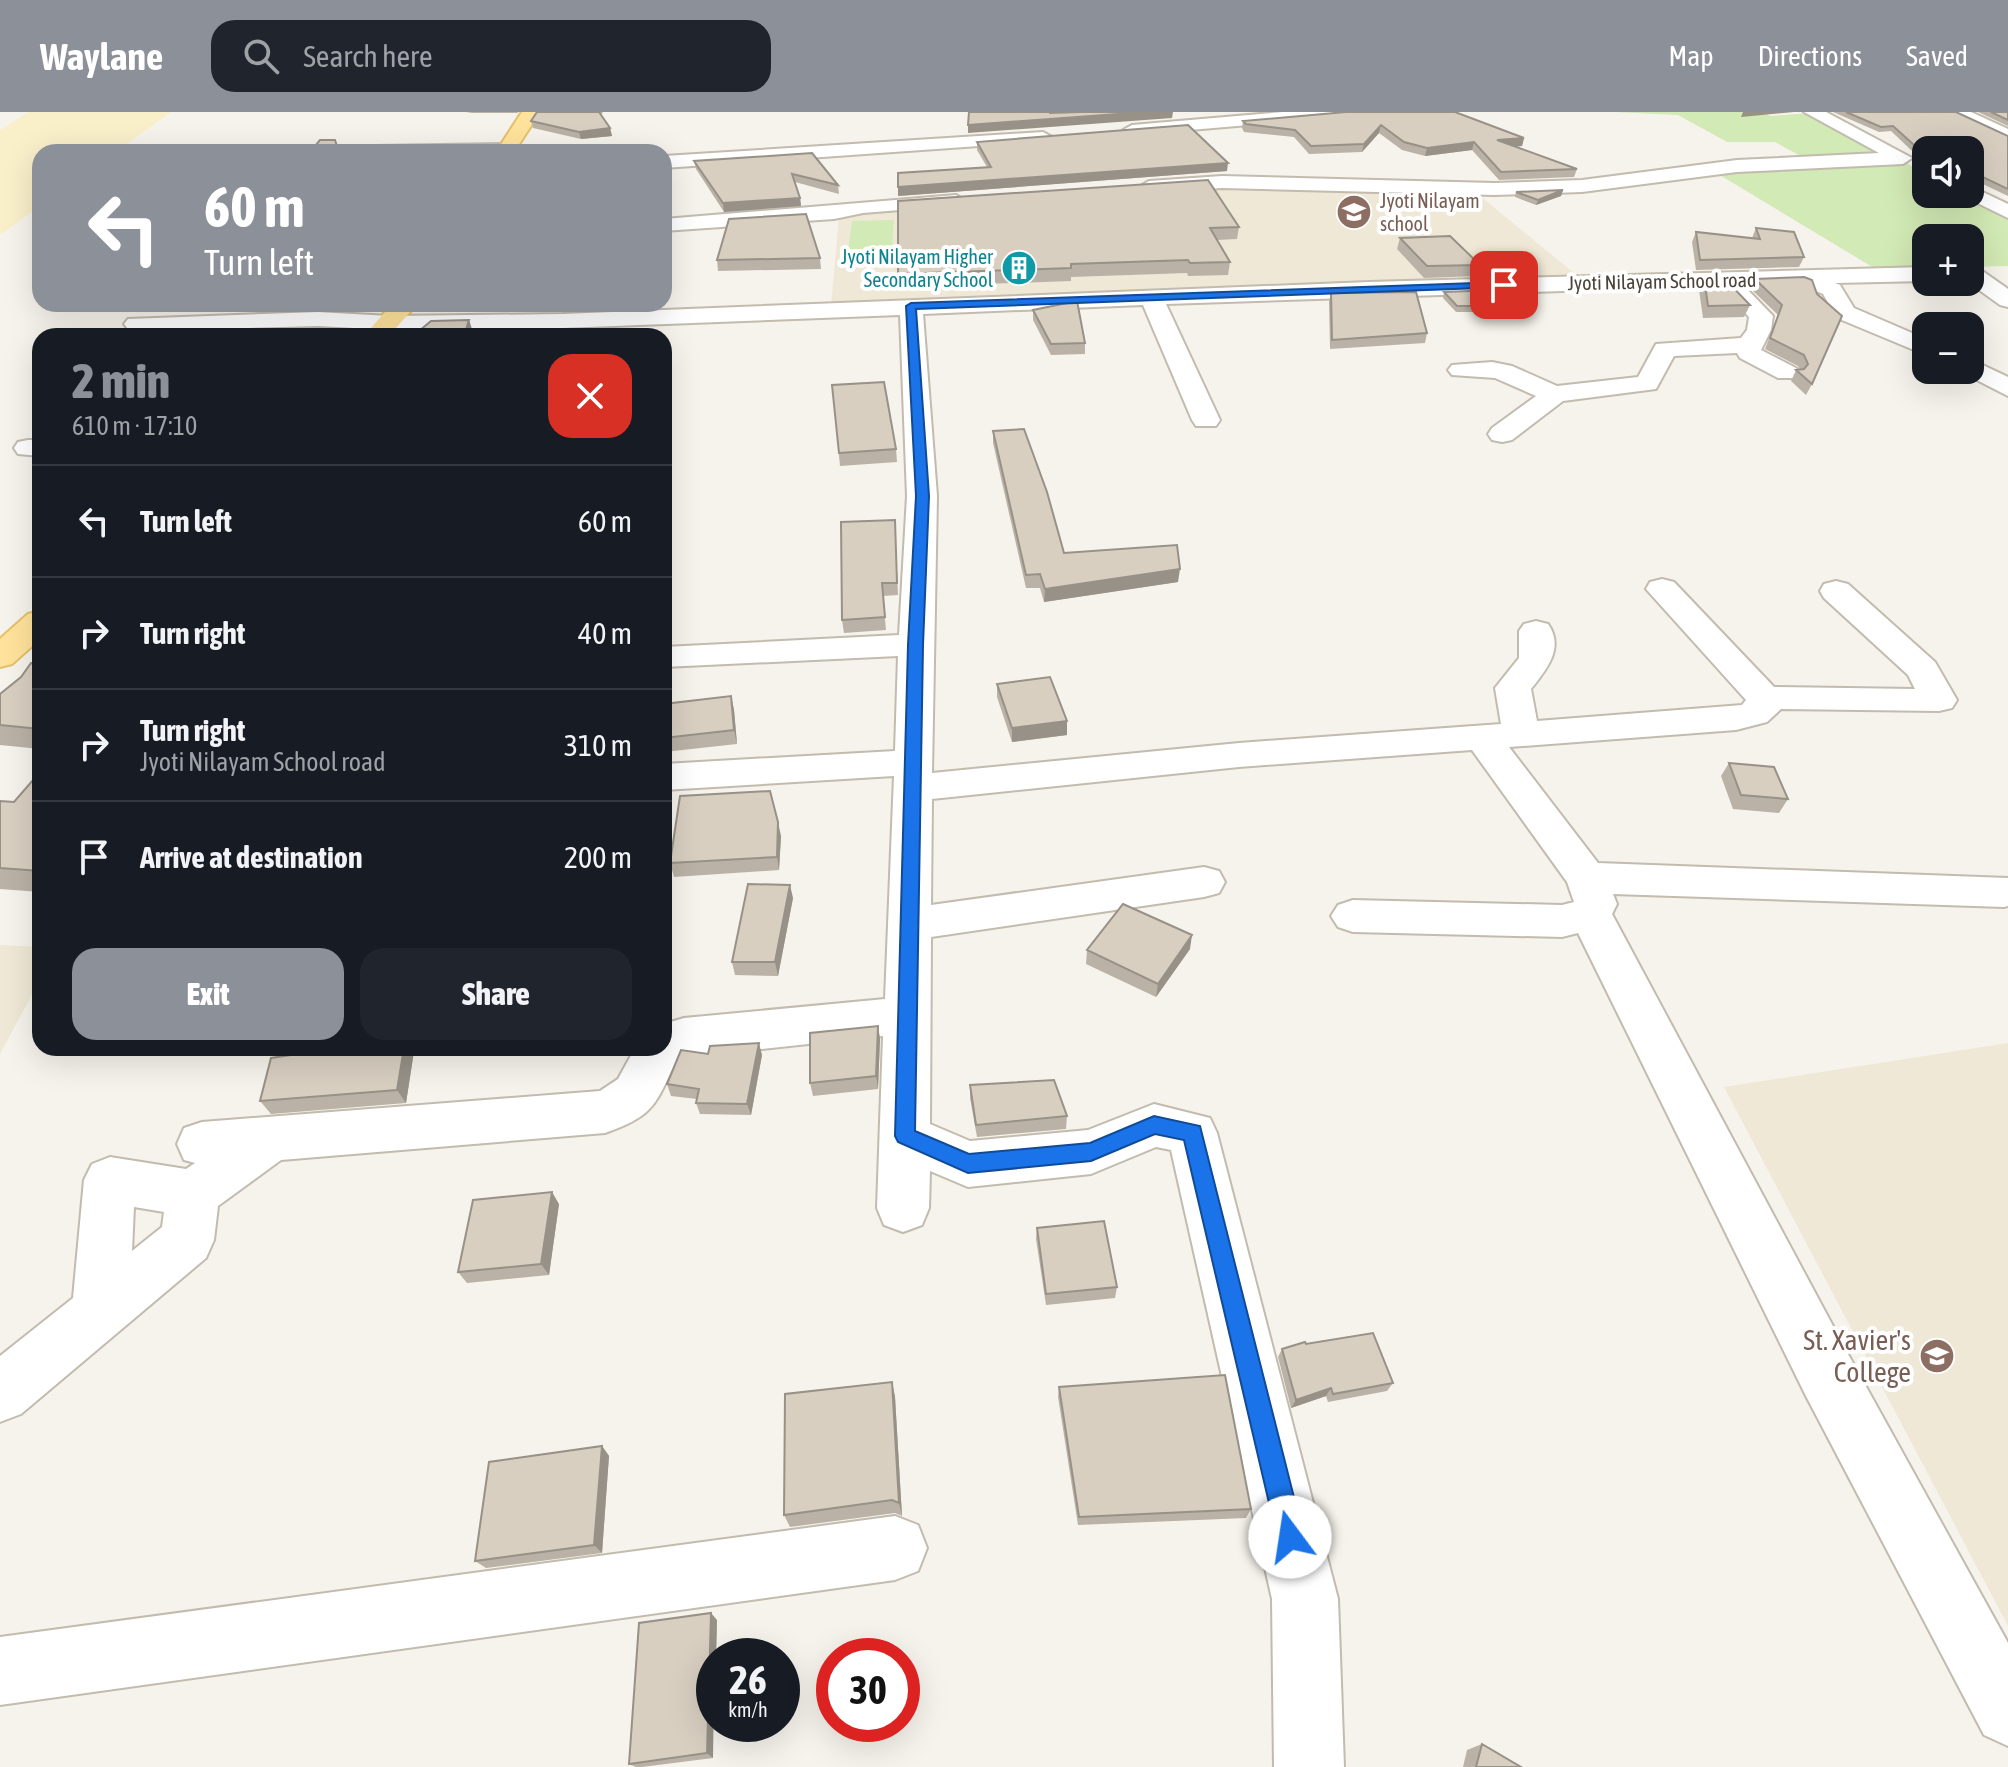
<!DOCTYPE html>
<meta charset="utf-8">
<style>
body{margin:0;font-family:"Asap Condensed",sans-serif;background:#20242c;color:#f1f3f6;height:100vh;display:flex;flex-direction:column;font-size:30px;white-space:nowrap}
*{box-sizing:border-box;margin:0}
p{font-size:26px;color:#9ea1a6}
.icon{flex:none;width:44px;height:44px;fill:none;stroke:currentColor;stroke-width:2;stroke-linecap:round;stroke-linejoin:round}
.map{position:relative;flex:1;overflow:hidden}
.panel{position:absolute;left:32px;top:216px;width:640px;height:728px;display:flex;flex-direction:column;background:#171b24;border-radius:24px;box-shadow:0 8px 32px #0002}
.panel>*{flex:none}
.top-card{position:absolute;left:32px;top:32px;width:640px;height:168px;border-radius:24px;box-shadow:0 8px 32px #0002;background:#8c9099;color:#fff;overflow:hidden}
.tools{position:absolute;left:1912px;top:24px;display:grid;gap:16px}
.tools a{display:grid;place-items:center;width:72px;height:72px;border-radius:16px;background:#171b24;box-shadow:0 8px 32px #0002;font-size:40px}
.speed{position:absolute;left:696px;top:1526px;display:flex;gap:16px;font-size:40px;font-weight:700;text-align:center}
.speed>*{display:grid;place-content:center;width:104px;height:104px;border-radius:50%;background:#171b24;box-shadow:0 8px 32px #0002;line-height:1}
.speed small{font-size:20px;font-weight:400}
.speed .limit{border:12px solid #d22;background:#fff;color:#111}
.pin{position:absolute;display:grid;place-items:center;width:68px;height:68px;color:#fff;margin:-34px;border-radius:16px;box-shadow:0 4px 12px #0006}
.me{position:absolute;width:88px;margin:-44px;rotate:346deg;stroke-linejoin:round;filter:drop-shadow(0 0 6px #0008)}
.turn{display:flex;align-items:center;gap:28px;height:168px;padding:0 40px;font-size:36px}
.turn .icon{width:104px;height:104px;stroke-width:2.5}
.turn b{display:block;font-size:56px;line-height:68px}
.round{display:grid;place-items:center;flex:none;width:84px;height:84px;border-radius:24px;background:#20242c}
.overview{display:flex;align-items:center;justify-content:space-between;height:136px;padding:0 40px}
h1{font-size:48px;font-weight:800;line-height:60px;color:#8c9099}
.cta{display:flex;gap:16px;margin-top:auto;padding:16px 40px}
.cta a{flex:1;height:92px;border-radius:24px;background:#8c9099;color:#fff;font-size:32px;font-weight:800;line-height:92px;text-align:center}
.cta a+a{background:#20242c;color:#f1f3f6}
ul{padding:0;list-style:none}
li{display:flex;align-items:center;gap:24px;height:112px;padding:0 40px;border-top:2px solid #363941}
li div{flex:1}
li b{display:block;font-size:30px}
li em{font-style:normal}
header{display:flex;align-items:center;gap:48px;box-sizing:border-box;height:112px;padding:0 40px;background:#8c9099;color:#fff}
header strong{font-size:38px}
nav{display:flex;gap:44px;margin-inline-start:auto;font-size:28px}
.search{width:560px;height:72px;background:#20242c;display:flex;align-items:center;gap:20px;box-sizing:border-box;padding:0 28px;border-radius:24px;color:#9ea1a6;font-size:30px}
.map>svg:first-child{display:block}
</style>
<header>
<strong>Waylane</strong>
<div class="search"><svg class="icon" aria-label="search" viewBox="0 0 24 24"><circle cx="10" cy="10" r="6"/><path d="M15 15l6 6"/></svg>Search here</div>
<nav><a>Map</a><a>Directions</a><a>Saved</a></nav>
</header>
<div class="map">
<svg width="2008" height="1655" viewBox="0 0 2008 1655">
<rect width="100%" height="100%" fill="#f6f3ec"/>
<path fill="#efe8d6" d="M1231,73L1474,79L1580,166L831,194L839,103Z
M0,833L40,835V868L0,942Z
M2008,931V1514L1724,975Z"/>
<path fill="#d2eab5" d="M1614,0H1763L1770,4L1811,1L1880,42L1808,48L1775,30H1727L1678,3Z
M1900,48L1926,61V82H1966L2008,104V154L1970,155V126H1926V157L1879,159L1713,59Z
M894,108L892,138H848L852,109Z"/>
<path fill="#f9efc9" d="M29,0H171L115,40H40V94L0,123V18Z"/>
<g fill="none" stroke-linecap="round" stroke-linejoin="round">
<defs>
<path id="minor" d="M1283,0H1353L1344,5L1132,23L1123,18L1132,13Z
M1804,0H1826L1912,46L1903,52L1737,60L1582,80L1494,83L1222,76L1149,81L1139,75L1149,69L1222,64L1494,71L1582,68L1737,48L1879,41Z
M1948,0H1971L2008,17V29Z
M1043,20L1052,25L1049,29L664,56V44Z
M507,32L513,33L514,40L365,39L374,34Z
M1970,74L2008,92V106L1963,84L1962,82H1970Z
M956,83L966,89L963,93L863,101L834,107L664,119V107Z
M1970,154L1978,156L2008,177V195L2000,193L1968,170Z
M1926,155V169L1835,171L1840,173L1854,196L1926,227V243L1837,206L1823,182L1800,172L1744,174L1773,204L1771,218L1761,238L1796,256L1800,261L1796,266H1778L1740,246L1737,241L1674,244L1656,277L1563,289L1512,328L1502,330L1492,328L1488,322L1492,316L1536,284L1495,266L1452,263L1448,258L1452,253L1492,250L1512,254L1557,274L1638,265L1656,232L1741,226L1747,218L1749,205L1720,174L1166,192L1220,308L1216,314H1196L1192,308L1143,193L923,202L937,384L932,661L1239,631L1501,612L1495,576L1519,546V519L1524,512L1536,509L1548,512C1565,536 1546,558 1531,577L1537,609L1742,593L1746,588L1646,477L1650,470L1662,467L1674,470L1774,575L1915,577L1908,563L1824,486L1820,479L1824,472L1836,469L1848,472L1935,550L1957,588L1952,596L1939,599L1781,597L1767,610L1736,618L1509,635L1598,751L2008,766V794L2004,795L1613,782L1617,792L1612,802L1848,1242L2008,1531V1634L1984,1623L1806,1284L1578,821L1562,825L1353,820L1338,815L1331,804L1338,793L1353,788L1562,793L1574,790L1567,770L1472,638L1239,655L932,687L931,793L1204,755L1219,759L1225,770L1219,781L1204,785L931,825L930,1012L970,1029L1088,1018L1154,992L1210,1006L1217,1021L1338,1487L1344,1655H1274L1272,1487L1171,1038L1156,1035L1091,1062L968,1075L930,1059L929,1096L922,1113L903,1120L884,1113L877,1096L883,924L678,946C655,991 657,1003 605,1021L281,1048L218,1094L214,1128L206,1146L21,1302L0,1310V1244L73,1186L84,1068L92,1052L110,1045L186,1057L195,1051L184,1048L177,1032L184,1016L202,1010L600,979L618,967L635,936H664V912L684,906L885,887L894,664L664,678V652L895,639L898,544L664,555V535L899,523L907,384L900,203L562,216L390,218L318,214L136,219L128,217L124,212L128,207L318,200L390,204L562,202L1369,170ZM134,1095L164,1100L162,1115L132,1139Z
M1970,247L2008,265V284L1961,260L1959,258H1970Z
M28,328H40V344L18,342L14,336L18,330Z
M895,1404L918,1413L927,1436L918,1459L895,1468L0,1593V1525Z"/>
<path id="major" d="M522,0H540L514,40H496Z
M392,192H417L389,224H364Z
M40,499V527L12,552L0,555V527L28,502Z"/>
</defs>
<use href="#minor" stroke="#c2bbae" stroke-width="4"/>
<use href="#major" stroke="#e6c16a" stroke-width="4"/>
<use href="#minor" fill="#fff" fill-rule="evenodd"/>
<use href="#major" fill="#ffe39c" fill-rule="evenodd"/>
</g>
<path fill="#bab2a6" d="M466,0H519L517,1H472Z
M537,0H603L601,3L610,16L612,24L581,27L533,16L531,9Z
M1455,0L1524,26L1522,34L1514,35L1577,57L1574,65L1499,68L1472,38L1425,44L1402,38L1379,21L1362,40L1309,42L1294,25L1244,20L1242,16L1243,9Z
M1833,0H1956L2008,24V84L1970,66V38H1926V45L1911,38L1891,19L1879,20Z
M1978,0H2008V14Z
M977,30L1227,59L898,84L987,55L977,38Z
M812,41L838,73L839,82L795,70L800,86L801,94L724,100L696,57L694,49Z
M1563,78L1561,84L1536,93L1515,85L1516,80Z
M898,89L1239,115L1237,127L1217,128L1230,150L1228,163L1188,164L1187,161L1071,165V169L899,175Z
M1756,116L1804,145L1799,155L1696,158L1692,130L1696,120L1752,126Z
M1400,126L1480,153L1476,164L1424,166L1397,137Z
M820,146L821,157L718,159L717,148Z
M1804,165L1812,272L1806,283L1791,269L1796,258H1800L1798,254L1765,237L1778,203L1751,177L1755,167Z
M1704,166L1750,193L1744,205L1703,206L1699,178Z
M1444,180L1514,194L1512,200H1456L1443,186Z
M1331,181L1427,221L1425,231L1330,237L1329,190Z
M457,192H482L480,200H459Z
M1033,198L1085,231V242L1051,243L1033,208Z
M832,273L896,337L897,350L840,354Z
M993,319L1064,441L1178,470L1044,490L1040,476H1026L993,331Z
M895,408L898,483L883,484L886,518L844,521L842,508Z
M40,552V637L0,633V582Z
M997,572L1067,623L1012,630L997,585Z
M731,584L734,598L737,632L664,640V592Z
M1729,651L1788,687L1779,701L1733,697L1721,664Z
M40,660V780L0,777V689L14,690Z
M781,724L779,758L674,765L670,751Z
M793,786L778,864L735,863L732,850Z
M1190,837L1156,885L1086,852L1087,838Z
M878,914L880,927L878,977L813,984L810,971Z
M414,939L406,991L271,1002L260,989Z
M708,942L762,943L751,1003L700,1002L696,991L697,987L671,984L667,972Z
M970,973L1067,1004L1066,1017L977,1025L970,986Z
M559,1092L549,1163L467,1171L458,1160Z
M1037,1116L1117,1175L1115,1186L1046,1193L1036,1127Z
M1306,1232L1393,1271L1387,1279L1328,1290L1326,1284L1291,1296L1278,1245L1282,1237Z
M892,1270L895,1285L902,1404L895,1401L790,1415L784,1403Z
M1059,1275L1251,1397L1246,1406L1078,1413L1058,1285Z
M602,1334L609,1344L602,1441L486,1456L475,1449Z
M717,1508L716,1544H714L713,1646L642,1655H636L629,1652Z
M1482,1632L1521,1655H1463L1467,1638Z"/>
<path fill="#979187" d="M1145,0H1173L1172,6L968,21V13Z
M1743,0H1794L1741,5Z
M1381,13L1379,21L1362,40L1364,32Z
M610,16L612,24L581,27L579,20Z
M1524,26L1522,34L1495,36L1497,28Z
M1474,30L1472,38L1425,44L1427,36Z
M1228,51L1227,59L898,84V75Z
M1563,78L1561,84L1536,93L1538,88Z
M800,86L801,94L724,100L723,91Z
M477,192H482L480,200Z
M469,208L473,220L472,224H464Z
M1180,457L1178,470L1044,490L1045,477Z
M731,584L734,598L737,632L734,618Z
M1067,609V623L1012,630V616Z
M778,710L781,724L779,758L777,745Z
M790,773L793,786L778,864L775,850Z
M1192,823L1190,837L1156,885L1158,872Z
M878,914L880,927L878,977L876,964Z
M759,931L762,943L751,1003L747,992Z
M404,936H412L414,939L406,991L397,978Z
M552,1080L559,1092L549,1163L541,1152Z
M892,1270L895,1285L902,1404L899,1391Z
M1331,1276L1326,1284L1291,1296L1296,1288Z
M602,1334L609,1344L602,1441L594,1433Z
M711,1501L717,1508L716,1544H714L713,1646L707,1641Z"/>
<path fill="#d8cfc1" stroke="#979187" stroke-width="2" d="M537,0H599L610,16L579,20L531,9Z
M969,0H1050V1L1080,0H1145L968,13Z
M1346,0H1455L1524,26L1497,28L1577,57L1501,60L1474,30L1427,36L1404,30L1381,13L1364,32L1311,34L1295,18L1246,12L1243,9Z
M1846,0H1956L2008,24V77L1970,59V38L1926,39L1914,33L1893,14L1881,15Z
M1991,0H2008V8Z
M1188,13L1228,51L898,75V61L991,55L977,30Z
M320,28H335L337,34H431L426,40H310Z
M812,41L838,73L792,62L800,86L723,91L694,49Z
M1208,68L1239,115L1210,116L1230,150L1190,151L1188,148L1071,152V156L898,162V89Z
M1563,78L1538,88L1516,80Z
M806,102L820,146L717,148L729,107Z
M1756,116L1794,120L1804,145L1700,148L1696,120L1760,127Z
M1450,124L1480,153L1427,154L1400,126Z
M1804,165L1812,168L1817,182L1842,204L1812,272L1796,258L1804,257L1808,252L1804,243L1770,226L1782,193L1755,167Z
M1704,166H1724L1750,193L1708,194Z
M1498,178L1514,194H1457L1444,180Z
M1416,180L1427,221L1332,228L1331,181Z
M1077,189L1085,231L1051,232L1033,198Z
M469,208L464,224H413L431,209Z
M884,270L896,337L839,341L832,273Z
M1024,317L1047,380L1064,441L1177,433L1180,457L1045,477L1040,462L1026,463L993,319Z
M895,408L897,471H882L885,505L842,508L841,410Z
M31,551L40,552V617L0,613V582L21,565Z
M1050,565L1067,609L1012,616L997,572Z
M731,584L734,618L664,626V592Z
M1729,651L1774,655L1788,687L1741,683Z
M40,660V759L0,756V689L14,690Z
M770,679L778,710L777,745L670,751L680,684Z
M748,772L790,773L775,850H732Z
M1123,792L1192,823L1158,872L1087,838Z
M878,914L876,964L810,971V921Z
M759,931L747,992L696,991L699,977L667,972L681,938L708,942L710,934Z
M338,936H404L397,978L260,989L271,946Z
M1054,968L1067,1004L976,1013L970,973Z
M552,1080L541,1152L458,1160L473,1088Z
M1104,1109L1117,1175L1046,1182L1037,1116Z
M1373,1221L1393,1271L1333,1282L1331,1276L1296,1288L1282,1237L1305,1230L1306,1232Z
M1225,1263L1251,1397L1079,1405L1059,1275Z
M892,1270L899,1391L892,1388L784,1403L785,1282Z
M602,1334L594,1433L475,1449L489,1350Z
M711,1501L707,1641L629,1652L639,1511Z
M1482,1632L1521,1655H1476Z"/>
<path fill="#1a73e8" stroke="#114b97" stroke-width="2" d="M1504,170L1507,175L916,197L929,384L923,533L915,1019L969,1042L1090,1031L1154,1004L1200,1014L1304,1425L1300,1434L1290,1438L1281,1434L1277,1425L1184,1028L1155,1022L1091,1049L968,1061L898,1030L895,1024L908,533L916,384L906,194L911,191Z"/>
<defs>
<symbol id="school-disc" viewBox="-11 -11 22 22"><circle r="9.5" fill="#8d6e63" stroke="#fff"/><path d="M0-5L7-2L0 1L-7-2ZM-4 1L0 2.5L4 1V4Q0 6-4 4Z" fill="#fff"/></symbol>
<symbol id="building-disc" viewBox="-11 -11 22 22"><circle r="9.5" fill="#0f9aa8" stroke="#fff"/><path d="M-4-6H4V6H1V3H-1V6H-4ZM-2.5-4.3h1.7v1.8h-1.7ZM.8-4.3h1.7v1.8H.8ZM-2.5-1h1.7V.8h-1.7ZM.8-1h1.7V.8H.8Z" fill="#fff"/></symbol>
<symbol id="university-disc" viewBox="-11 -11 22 22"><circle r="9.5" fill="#8d6e63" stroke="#fff"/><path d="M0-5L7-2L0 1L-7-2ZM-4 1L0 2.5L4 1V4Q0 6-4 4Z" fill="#fff"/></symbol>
</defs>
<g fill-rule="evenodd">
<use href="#school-disc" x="1334" y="80" width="40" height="40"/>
<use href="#building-disc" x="999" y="136" width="40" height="40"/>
<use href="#university-disc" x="1917" y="1224" width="40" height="40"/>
</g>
<g text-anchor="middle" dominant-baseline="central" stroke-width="8" stroke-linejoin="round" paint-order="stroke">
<g font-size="20" fill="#785e54" stroke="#fff" text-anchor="start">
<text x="1380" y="88">Jyoti Nilayam<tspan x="1380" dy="23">school</tspan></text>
</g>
<g font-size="20" fill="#0d838f" stroke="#fff" text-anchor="end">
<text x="993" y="144">Jyoti Nilayam Higher<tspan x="993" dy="23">Secondary School</tspan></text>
</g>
<g font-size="20" fill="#4b4439" stroke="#fff">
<text transform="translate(1662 169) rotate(-1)">Jyoti Nilayam School road</text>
</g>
<g font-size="28" fill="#785e54" stroke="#fff" text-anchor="end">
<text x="1911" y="1228">St. Xavier's<tspan x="1911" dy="32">College</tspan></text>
</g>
</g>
</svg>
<div class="tools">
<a><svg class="icon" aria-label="sound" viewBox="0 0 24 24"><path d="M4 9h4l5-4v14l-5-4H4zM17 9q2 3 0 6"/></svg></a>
<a>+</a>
<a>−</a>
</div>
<div class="speed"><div>26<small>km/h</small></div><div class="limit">30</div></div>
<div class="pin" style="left:1504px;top:173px;background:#d93025"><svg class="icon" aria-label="arrive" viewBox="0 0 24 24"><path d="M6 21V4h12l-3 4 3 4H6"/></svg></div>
<svg class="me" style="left:1290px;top:1425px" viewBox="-20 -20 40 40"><circle r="19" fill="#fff"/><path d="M0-13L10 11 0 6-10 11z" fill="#1a73e8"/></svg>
<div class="top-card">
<div class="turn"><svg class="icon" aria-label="left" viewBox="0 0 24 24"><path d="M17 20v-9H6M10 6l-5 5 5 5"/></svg><div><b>60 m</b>Turn left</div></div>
</div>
<section class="panel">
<div class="overview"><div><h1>2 min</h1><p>610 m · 17:10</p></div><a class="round" style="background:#d93025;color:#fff"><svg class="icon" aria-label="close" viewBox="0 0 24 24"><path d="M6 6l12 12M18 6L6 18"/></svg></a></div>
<ul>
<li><svg class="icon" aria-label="left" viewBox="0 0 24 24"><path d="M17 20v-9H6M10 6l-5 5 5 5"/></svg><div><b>Turn left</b></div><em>60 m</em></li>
<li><svg class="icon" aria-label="right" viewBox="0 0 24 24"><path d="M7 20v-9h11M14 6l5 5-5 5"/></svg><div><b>Turn right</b></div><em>40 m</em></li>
<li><svg class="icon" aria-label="right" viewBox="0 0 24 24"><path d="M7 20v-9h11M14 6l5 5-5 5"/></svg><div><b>Turn right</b><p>Jyoti Nilayam School road</p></div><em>310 m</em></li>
<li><svg class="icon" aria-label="arrive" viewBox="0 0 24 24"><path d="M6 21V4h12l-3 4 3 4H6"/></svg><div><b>Arrive at destination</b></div><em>200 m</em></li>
</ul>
<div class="cta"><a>Exit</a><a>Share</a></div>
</section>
</div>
